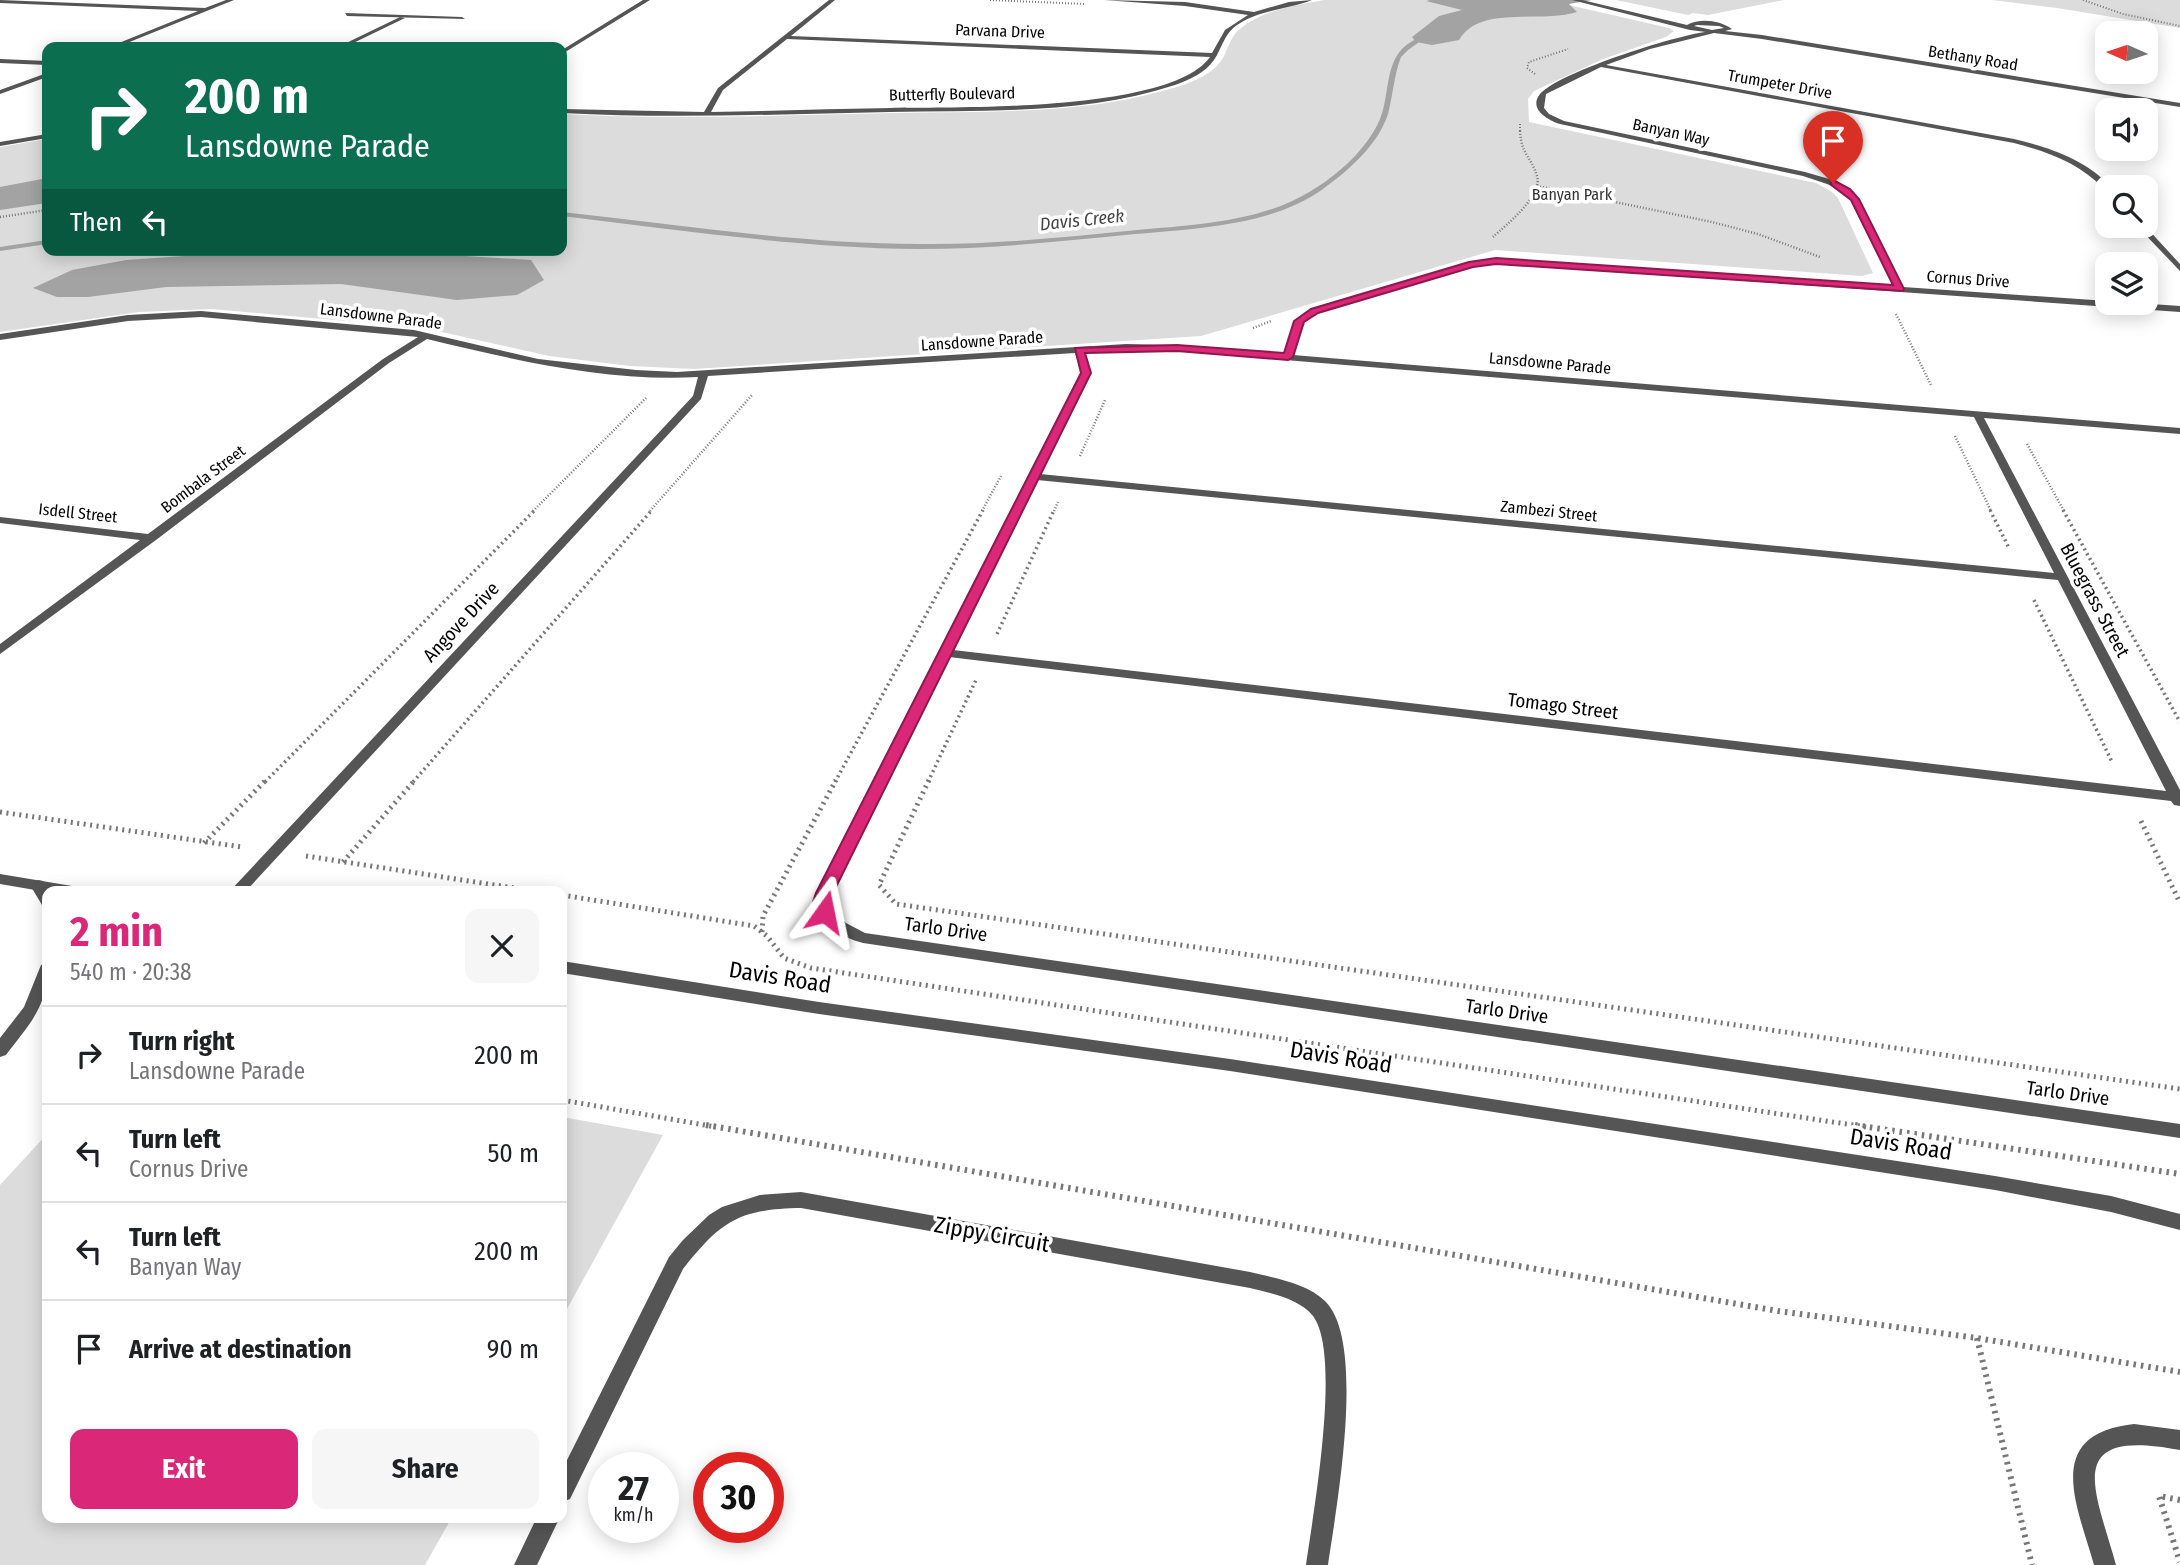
<!DOCTYPE html>
<meta charset="utf-8">
<style>
body{margin:0;font-family:"Fira Sans Condensed",sans-serif;background:#f6f6f6;color:#202124;height:100vh;display:flex;flex-direction:column;font-size:26px;white-space:nowrap}
*{box-sizing:border-box;margin:0}
p{font-size:23px;color:#757577}
.icon{flex:none;width:38px;height:38px;fill:none;stroke:currentColor;stroke-width:2;stroke-linecap:round;stroke-linejoin:round}
.map{position:relative;flex:1;overflow:hidden}
.sheet{position:absolute;left:42px;top:886px;width:525px;height:637px;display:flex;flex-direction:column;background:#fff;border-radius:14px;box-shadow:0 4px 18px #0003}
.sheet>*{flex:none}
.banner{position:absolute;left:42px;top:42px;width:525px;height:214px;border-radius:14px;box-shadow:0 4px 18px #0003;background:#0b6e4f;color:#fff;overflow:hidden}
.needle{width:46px;rotate:273deg}
.fabs{position:absolute;left:2095px;top:21px;display:grid;gap:14px}
.fabs a{display:grid;place-items:center;width:63px;height:63px;border-radius:14px;background:#fff;box-shadow:0 4px 18px #0003;font-size:35px}
.speed{position:absolute;left:588px;top:1452px;display:flex;gap:14px;font-size:35px;font-weight:700;text-align:center}
.speed>*{display:grid;place-content:center;width:91px;height:91px;border-radius:50%;background:#fff;box-shadow:0 4px 18px #0003;line-height:1}
.speed small{font-size:18px;font-weight:400}
.speed .limit{border:10px solid #d22;background:#fff;color:#111}
.pin{position:absolute;display:grid;place-items:center;width:60px;height:60px;color:#fff;margin:-72px -30px;border-radius:50% 50% 50% 0;rotate:-45deg;box-shadow:0 0 7px #0007}
.pin .icon{rotate:45deg}
.me{position:absolute;width:77px;margin:-38px;rotate:12deg;stroke-linejoin:round;filter:drop-shadow(0 0 5px #0008)}
.turn{display:flex;align-items:center;gap:24px;height:147px;padding:0 28px;font-size:32px}
.turn .icon{width:91px;height:91px;stroke-width:2.5}
.turn b{display:block;font-size:49px;line-height:60px}
.then{display:flex;align-items:center;height:66px;padding:0 28px;background:#0003;gap:14px;font-size:26px}
.round{display:grid;place-items:center;flex:none;width:74px;height:74px;border-radius:14px;background:#f6f6f6}
.summary{display:flex;align-items:center;justify-content:space-between;height:119px;padding:0 28px}
h1{font-size:42px;font-weight:700;line-height:52px;color:#db2777}
.primary-button{display:flex;gap:14px;margin-top:auto;padding:14px 28px}
.primary-button a{flex:1;height:80px;border-radius:14px;background:#db2777;color:#fff;font-size:28px;font-weight:700;line-height:80px;text-align:center}
.primary-button a+a{background:#f6f6f6;color:#202124}
ul{padding:0;list-style:none}
li{display:flex;align-items:center;gap:21px;height:98px;padding:0 28px;border-top:2px solid #e0e0e0}
li div{flex:1}
li b{display:block;font-size:26px}
li em{font-style:normal}
.map>svg:first-child{display:block}
</style>
<div class="map">
<svg width="2180" height="1565" viewBox="0 0 2180 1565">
<rect width="100%" height="100%" fill="#fff"/>
<path fill="#dcdcdc" d="M1324,0H1547L1669,28L1674,31L1666,37L1603,59L1534,91L1528,99L1529,122L1816,183L1832,192L1838,198L1873,273L1862,276L1495,250L1201,336L694,369L630,366L549,356L424,328L212,309L139,312L0,332V147L47,139V250H562V114C673,120 785,115 896,113C986,111 1079,115 1166,90C1185,85 1214,76 1224,56C1229,46 1231,36 1240,29C1262,10 1297,5 1324,0Z
M1616,0H1784L1708,15L1693,13L1688,15Z
M1992,0H2180V28L2057,8Z
M562,1117L663,1135L562,1318Z
M47,1134V1517H452L425,1565H0V1185Z"/>
<path fill="#a3a3a3" d="M1430,0H1592L1569,4L1577,12C1540,24 1480,4 1459,40L1432,45L1416,42L1412,37L1439,16L1462,10L1426,1Z
M47,178V203L0,210V187Z
M272,250H368L531,260L544,280L517,295L457,300L341,284L166,287L88,297H57L33,288L72,270L126,260Z"/>
<g fill="none" stroke-linecap="round" stroke-linejoin="round">
<path fill="#a3a3a3" fill-rule="evenodd" d="M1428,32L1432,33L1408,50L1401,57C1394,75 1393,95 1388,114C1378,145 1349,170 1323,189C1274,225 1195,229 1135,234C1064,241 992,249 919,249C800,248 680,230 562,216V212C681,225 801,244 920,244C993,245 1065,237 1137,230C1194,225 1261,222 1311,191C1338,175 1368,148 1380,119C1389,98 1385,67 1402,49C1409,42 1420,37 1428,32Z
M47,240V244L0,251V247Z"/>
<path stroke="#777" stroke-width="2" stroke-dasharray="1 2" stroke-linecap="butt" d="M990,0L1084,4
M2083,0L2123,14L2180,26
M1535,74L1527,68L1529,62L1568,49
M1520,124V132"/>
<path stroke="#777" stroke-width="2.5" stroke-dasharray="1 2" stroke-linecap="butt" d="M1537,186L1712,222L1758,234L1820,257
M0,217L47,210
M1493,237C1506,225 1543,196 1537,176C1531,156 1521,155 1520,130
M1896,314L1931,385
M1253,328L1271,321
M1955,436L1991,511
M2027,444L2064,511
M1080,456L1105,400
M533,511L646,398
M650,511L752,395
M982,511L1001,476
M1054,511L1058,502"/>
<path stroke="#777" stroke-width="3.5" stroke-dasharray="2 3.5" stroke-linecap="butt" d="M1990,510L2009,548
M2063,510L2180,722
M2034,600L2112,762
M997,634L1054,510
M265,782L535,510
M413,782L652,510
M835,782L983,510
M928,782L976,680"/>
<path stroke="#777" stroke-width="5" stroke-dasharray="2 4.5" stroke-linecap="butt" d="M929,780L879,885L896,904L2180,1089
M0,812L242,847
M2141,821L2180,903
M204,843L266,780
M306,856L534,891
M343,862L415,780
M562,895L754,926L767,936L784,958L811,968L1866,1127
M762,932L763,916L836,780
M562,1100L716,1127"/>
<path stroke="#777" stroke-width="6" stroke-dasharray="2.5 5" stroke-linecap="butt" d="M706,1125L1778,1311L1977,1338L2180,1372
M1855,1125L2180,1174
M1977,1338L2032,1565
M2180,1500L2159,1496L2180,1562"/>
<path fill="#555" fill-rule="evenodd" d="M345,13L462,17L465,19L347,16Z"/>
<path fill="#555" fill-rule="evenodd" d="M0,0L205,8L226,0H234L117,47H109L198,11L0,3Z
M643,0H650L562,54V50Z
M829,0H835L791,36L1212,53L1225,30L1248,15L1185,6L1104,0L1185,2L1254,12L1289,2L1312,0C1287,10 1260,9 1237,25C1224,34 1222,48 1214,60C1205,73 1189,80 1175,85C1083,115 985,110 890,112C781,114 671,119 562,113V109L704,112L718,88ZM787,39L1210,57C1171,112 958,107 891,108C831,109 771,111 711,112L723,90Z
M400,17L405,18L345,47H338Z
M1714,31V33L1650,49L1606,65L2014,139C2050,148 2085,159 2111,187L2104,189C2079,163 2048,152 2014,143L1601,67L1546,94L1544,108L1549,114L1564,121L1805,172L1836,181L1854,192L1903,287L2180,306V312L1496,263L1473,266L1318,313L1303,322L1293,355L2180,428V434L1984,418L2180,790V806L2174,805L2171,801L949,657L832,893V910L846,923L865,933L2180,1124V1138L863,943C839,936 812,922 816,893L1081,373L1075,353L708,376L701,399L246,891H230L693,396L698,377C606,382 515,360 427,339L389,363L156,540L0,654V644L140,540L0,523V517L148,534L383,359L418,337L201,317L128,321L0,340V334L128,315L201,311L414,330L538,359L636,370L677,372L1126,344L1177,345L1284,354L1295,321L1312,309L1469,262L1496,259L1894,286L1848,195L1830,185L1803,176L1560,124C1548,120 1528,109 1540,94C1559,72 1684,32 1714,31ZM1126,350L1177,351L1974,417L2054,573L1040,474L1091,373L1084,352ZM1037,480L2058,580L2166,791L953,650Z
M0,59L47,61V65L0,63Z
M47,73V77L0,94V90Z
M47,134V138L0,146V142Z
M2137,226H2145L2180,264V271Z
M38,880L43,881L49,891L47,906L42,905L30,885Z
M47,963C49,1006 30,1023 6,1055L0,1057V1038L24,1007L41,965Z
M801,1192L1250,1272C1274,1278 1307,1283 1325,1301C1367,1342 1336,1509 1328,1565H1306C1313,1515 1342,1354 1313,1316C1300,1299 1270,1293 1250,1288L801,1208C739,1209 721,1221 683,1269L570,1499L562,1502V1470L669,1257L683,1240L709,1215L722,1207L760,1195Z
M2134,1424L2180,1430V1450C2061,1427 2095,1489 2116,1565H2094C2078,1507 2041,1434 2134,1424Z
M537,1517H560L537,1565H514Z"/>
<path fill="#555" fill-rule="evenodd" d="M1572,0H1582L1687,25C1700,18 1719,20 1732,29L1725,31L1762,35L2180,103V107L1762,39L1690,30ZM1697,25L1719,26L1724,28L1712,30L1694,26Z
M0,874L72,886L79,891L47,892L0,884Z
M562,961L819,1002L1230,1059L1995,1176L2111,1196L2180,1214V1230L2111,1212L1995,1190L1230,1071L819,1014L562,973Z"/>
</g>
<path fill="#db2777" stroke="#8e194d" stroke-width="2" d="M1833,180L1850,189L1859,199L1904,289L1903,291L1496,264L1473,267L1318,313L1304,322L1293,357L1288,360L1177,351L1085,353L1091,373L833,893L831,902L833,912L825,918L818,916L813,902L816,893L1081,373L1075,348L1177,345L1284,353L1294,321L1311,309L1469,262L1496,258L1893,285L1851,200L1830,184Z"/>
<g text-anchor="middle" dominant-baseline="central" stroke-width="7" stroke-linejoin="round" paint-order="stroke">
<g font-size="16" fill="#000" stroke="#fff">
<text transform="translate(1000 31) rotate(2)">Parvana Drive</text>
<text transform="translate(1973 58) rotate(9)">Bethany Road</text>
<text transform="translate(1780 84) rotate(10)">Trumpeter Drive</text>
<text transform="translate(952 94) rotate(-1)">Butterfly Boulevard</text>
<text transform="translate(1671 132) rotate(12)">Banyan Way</text>
<text transform="translate(1968 279) rotate(4)">Cornus Drive</text>
<text transform="translate(381 316) rotate(7)">Lansdowne Parade</text>
<text transform="translate(982 341) rotate(-4)">Lansdowne Parade</text>
<text transform="translate(1550 363) rotate(5)">Lansdowne Parade</text>
<text transform="translate(203 479) rotate(-37)">Bombala Street</text>
<text transform="translate(1549 511) rotate(6)">Zambezi Street</text>
<text transform="translate(78 513) rotate(6)">Isdell Street</text>
</g>
<g font-size="16" fill="#333" stroke="#fff">
<text x="1572" y="194">Banyan Park</text>
</g>
<g font-size="18" font-style="italic" fill="#444" stroke="#fff">
<text transform="translate(1082 220) rotate(-6)">Davis Creek</text>
</g>
<g font-size="19" fill="#000" stroke="#fff">
<text transform="translate(2095 600) rotate(62)">Bluegrass Street</text>
<text transform="translate(461 622) rotate(-47)">Angove Drive</text>
<text transform="translate(1563 706) rotate(7)">Tomago Street</text>
<text transform="translate(946 929) rotate(8)">Tarlo Drive</text>
<text transform="translate(1507 1011) rotate(8)">Tarlo Drive</text>
<text transform="translate(2068 1093) rotate(8)">Tarlo Drive</text>
</g>
<g font-size="23" fill="#000" stroke="#fff">
<text transform="translate(780 977) rotate(9)">Davis Road</text>
<text transform="translate(1341 1057) rotate(9)">Davis Road</text>
<text transform="translate(1901 1144) rotate(9)">Davis Road</text>
<text transform="translate(992 1234) rotate(10)">Zippy Circuit</text>
</g>
</g>
</svg>
<div class="fabs">
<a><svg class="needle" viewBox="-14 -14 28 28"><path d="M0-13l5 13h-10z" fill="#e53935"/><path d="M0 13l5-13h-10z" fill="#757577"/></svg></a>
<a><svg class="icon" aria-label="sound" viewBox="0 0 24 24"><path d="M4 9h4l5-4v14l-5-4H4zM17 9q2 3 0 6"/></svg></a>
<a><svg class="icon" aria-label="search" viewBox="0 0 24 24"><circle cx="10" cy="10" r="6"/><path d="M15 15l6 6"/></svg></a>
<a><svg class="icon" aria-label="layers" viewBox="0 0 24 24"><path d="M12 4l9 5-9 5-9-5zM3 14l9 5 9-5"/></svg></a>
</div>
<div class="speed"><div>27<small>km/h</small></div><div class="limit">30</div></div>
<div class="pin" style="left:1833px;top:183px;background:#d93025"><svg class="icon" aria-label="arrive" viewBox="0 0 24 24"><path d="M6 21V4h12l-3 4 3 4H6"/></svg></div>
<svg class="me" style="left:825px;top:912px" viewBox="-20 -20 40 40"><path d="M0-17L14 15 0 8-14 15z" fill="#db2777" stroke="#fff" stroke-width="4"/></svg>
<div class="banner">
<div class="turn"><svg class="icon" aria-label="right" viewBox="0 0 24 24"><path d="M7 20v-9h11M14 6l5 5-5 5"/></svg><div><b>200 m</b>Lansdowne Parade</div></div>
<div class="then">Then<svg class="icon" aria-label="left" viewBox="0 0 24 24"><path d="M17 20v-9H6M10 6l-5 5 5 5"/></svg></div>
</div>
<section class="sheet">
<div class="summary"><div><h1>2 min</h1><p>540 m · 20:38</p></div><a class="round"><svg class="icon" aria-label="close" viewBox="0 0 24 24"><path d="M6 6l12 12M18 6L6 18"/></svg></a></div>
<ul>
<li><svg class="icon" aria-label="right" viewBox="0 0 24 24"><path d="M7 20v-9h11M14 6l5 5-5 5"/></svg><div><b>Turn right</b><p>Lansdowne Parade</p></div><em>200 m</em></li>
<li><svg class="icon" aria-label="left" viewBox="0 0 24 24"><path d="M17 20v-9H6M10 6l-5 5 5 5"/></svg><div><b>Turn left</b><p>Cornus Drive</p></div><em>50 m</em></li>
<li><svg class="icon" aria-label="left" viewBox="0 0 24 24"><path d="M17 20v-9H6M10 6l-5 5 5 5"/></svg><div><b>Turn left</b><p>Banyan Way</p></div><em>200 m</em></li>
<li><svg class="icon" aria-label="arrive" viewBox="0 0 24 24"><path d="M6 21V4h12l-3 4 3 4H6"/></svg><div><b>Arrive at destination</b></div><em>90 m</em></li>
</ul>
<div class="primary-button"><a>Exit</a><a>Share</a></div>
</section>
</div>
